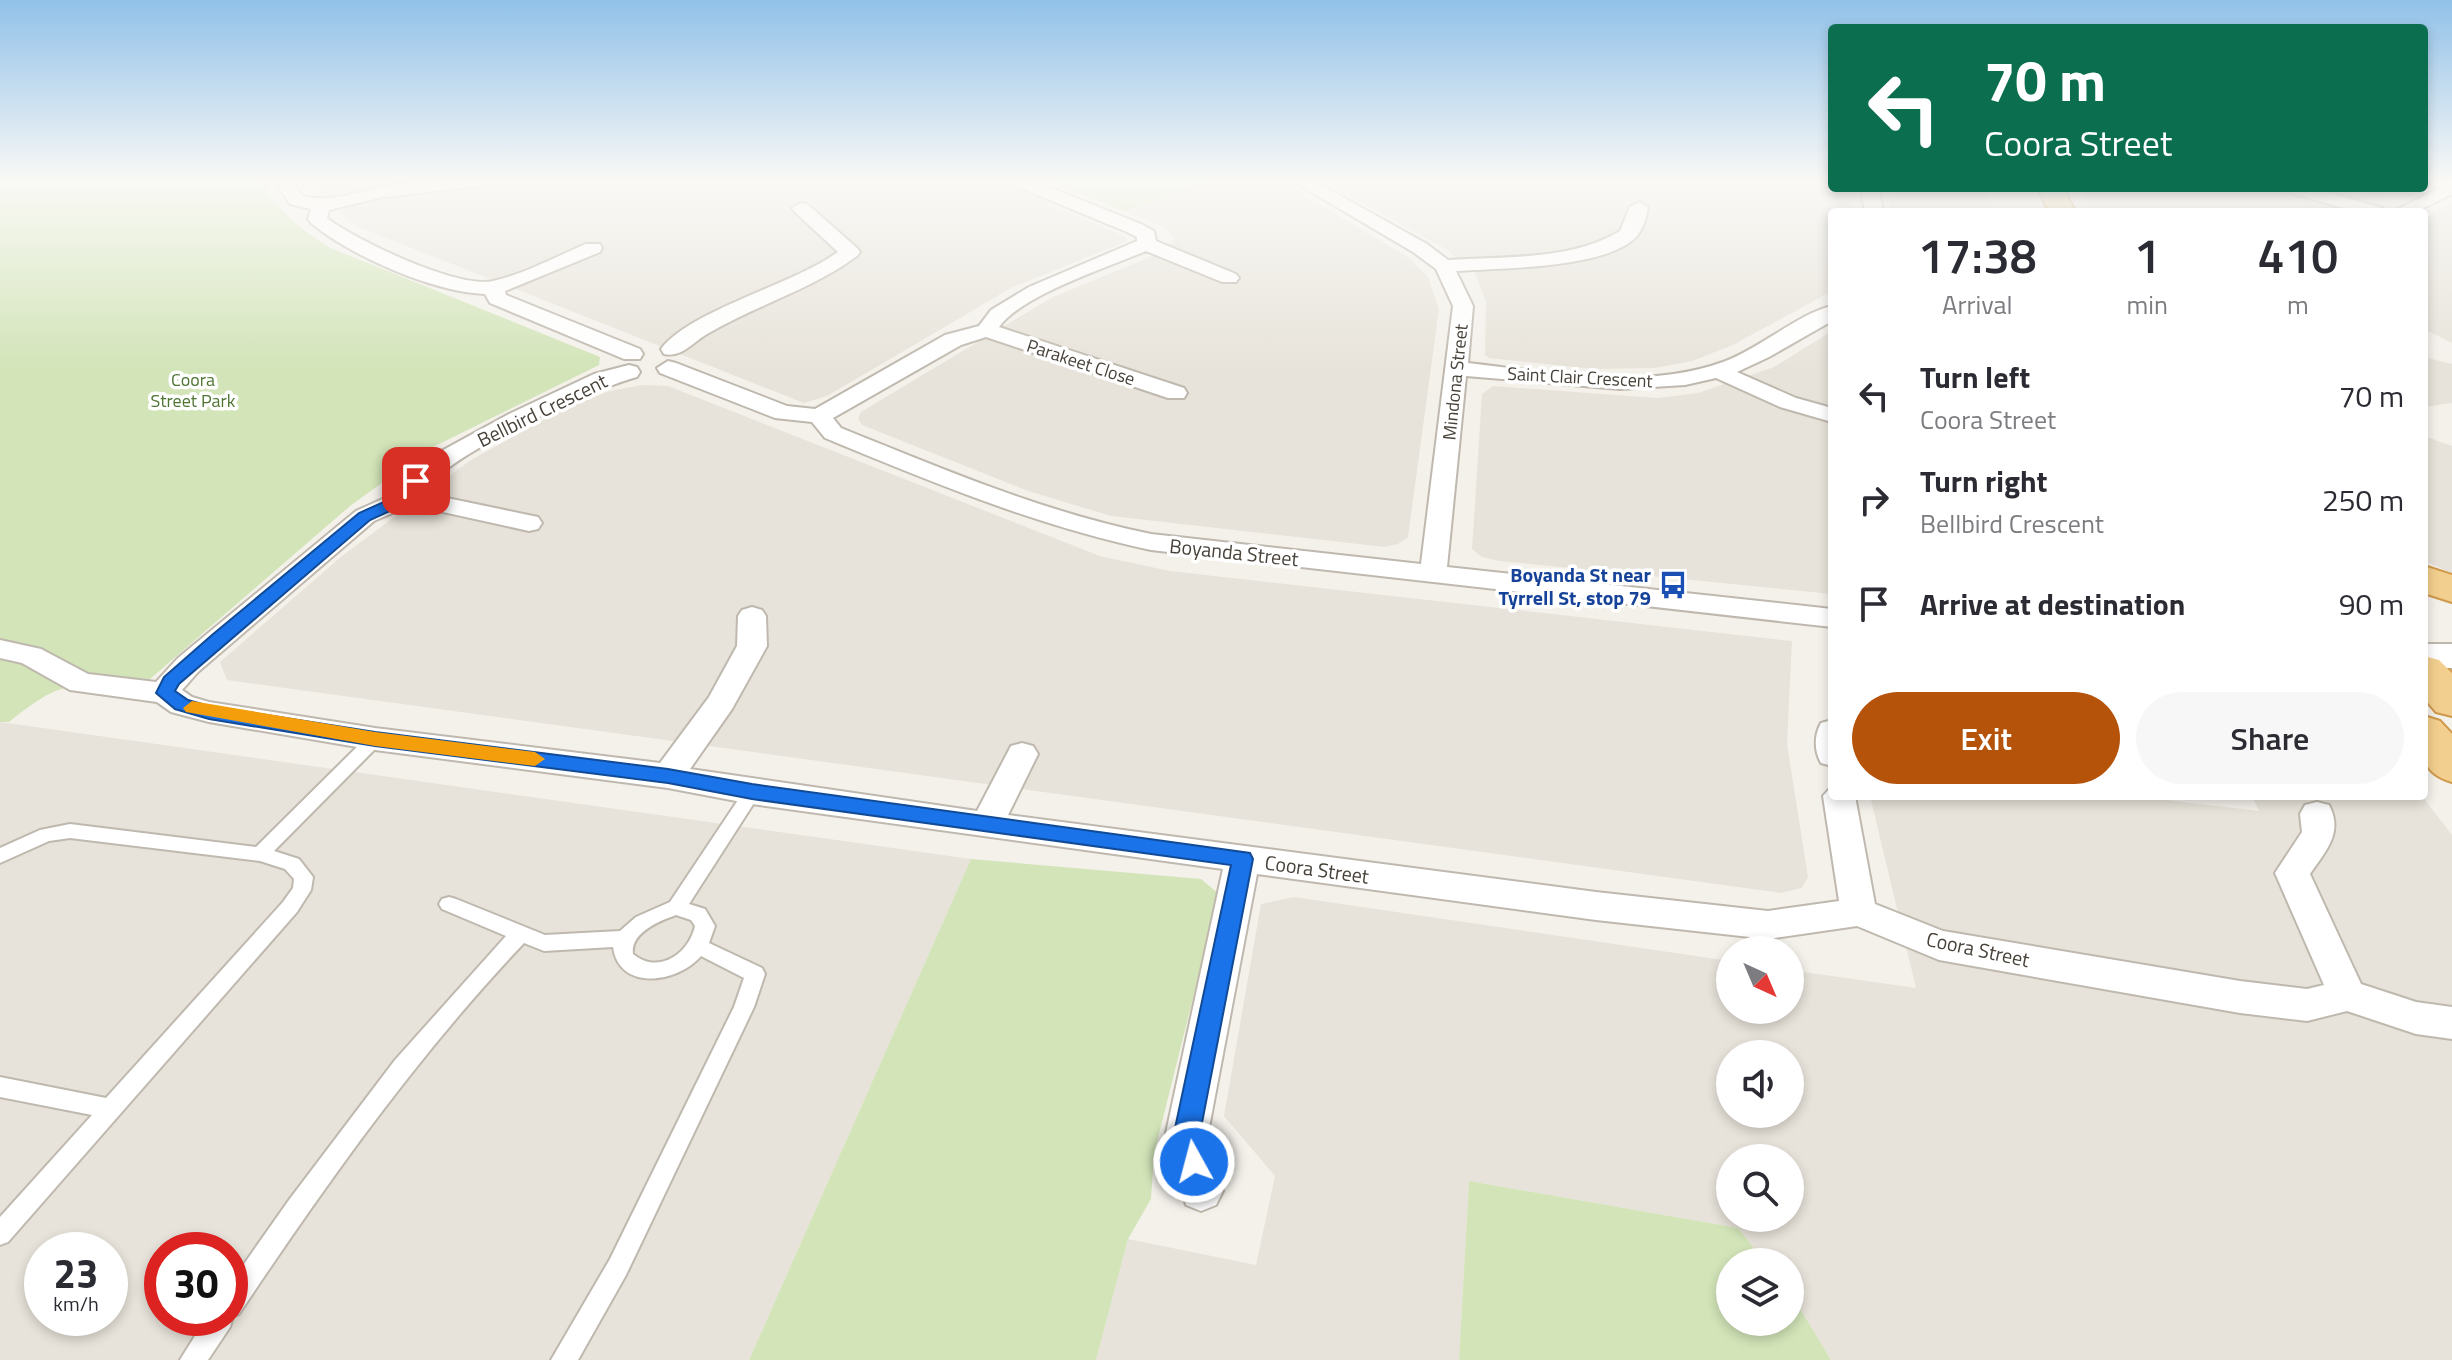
<!DOCTYPE html>
<style>
body{margin:0;font-family:"Titillium Web",sans-serif;background:#f7f7f7;color:#2b2b33;height:100vh;display:flex;flex-direction:column;font-size:30px;white-space:nowrap}
*{box-sizing:border-box;margin:0}
p{font-size:26px;color:#7c7c81}
.icon{flex:none;width:44px;height:44px;fill:none;stroke:currentColor;stroke-width:2;stroke-linecap:round;stroke-linejoin:round}
.map{position:relative;flex:1;overflow:hidden}
.panel{position:absolute;left:1828px;top:208px;width:600px;height:592px;display:flex;flex-direction:column;background:#fff;border-radius:8px;box-shadow:0 4px 12px #0003}
.panel>*{flex:none}
.banner{position:absolute;left:1828px;top:24px;width:600px;height:168px;border-radius:8px;box-shadow:0 4px 12px #0003;background:#0b6e4f;color:#fff;overflow:hidden}
.needle{width:52px;rotate:136deg}
.fabs{position:absolute;left:1716px;top:936px;display:grid;gap:16px}
.fabs a{display:grid;place-items:center;width:88px;height:88px;border-radius:50%;background:#fff;box-shadow:0 4px 12px #0003;font-size:40px}
.speed{position:absolute;left:24px;top:1232px;display:flex;gap:16px;font-size:40px;font-weight:700;text-align:center}
.speed>*{display:grid;place-content:center;width:104px;height:104px;border-radius:50%;background:#fff;box-shadow:0 4px 12px #0003;line-height:1}
.speed small{font-size:20px;font-weight:400}
.speed .limit{border:12px solid #d22;background:#fff;color:#111}
.pin{position:absolute;display:grid;place-items:center;width:68px;height:68px;color:#fff;margin:-34px;border-radius:16px;box-shadow:0 4px 12px #0006}
.me{position:absolute;width:88px;margin:-44px;rotate:353deg;stroke-linejoin:round;filter:drop-shadow(0 0 6px #0008)}
.turn{display:flex;align-items:center;gap:28px;height:168px;padding:0 24px;font-size:36px}
.turn .icon{width:104px;height:104px;stroke-width:2.5}
.turn b{display:block;font-size:56px;line-height:68px}
.eta{display:flex;justify-content:space-evenly;align-items:center;height:136px;text-align:center}
.eta b{font-size:48px;font-weight:600;line-height:56px}
.cta{display:flex;gap:16px;margin-top:auto;padding:16px 24px}
.cta a{flex:1;height:92px;border-radius:48px;background:#b45309;color:#fff;font-size:32px;font-weight:600;line-height:92px;text-align:center}
.cta a+a{background:#f7f7f7;color:#2b2b33}
ul{padding:0;list-style:none}
li{display:flex;align-items:center;gap:24px;height:104px;padding:0 24px}
li div{flex:1}
li b{display:block;font-size:30px}
li em{font-style:normal}
.map>svg:first-child{display:block}
</style>
<div class="map">
<svg width="2452" height="1360" viewBox="0 0 2452 1360">
<rect width="100%" height="100%" fill="#f4f1eb"/>
<path fill="#e7e3da" fill-rule="evenodd" d="M312,180H428L330,195L320,193Z
M548,180H993L1126,237L1127,241L1011,288L827,396L804,403L361,228L340,213L344,208L383,199Z
M1222,180H1275L1284,183L1409,258L1428,277L1439,309L1408,537L1398,544L1385,547L1111,516L1028,491L862,425L858,418L861,412L1051,298L1167,250L1175,238L1164,227L1123,211Z
M1321,180H1832V188H1847L1851,212H1832V291L1733,345L1692,361L1655,368L1594,369L1489,358L1485,355L1486,302L1475,273L1447,250Z
M1887,188H1985L1995,212H1892Z
M2079,188H2414L2366,212H2092Z
M2452,204V343L2424,329V218Z
M1832,331V594L1500,561L1482,557L1472,549L1482,394L1493,386L1658,398L1698,393L1774,367Z
M2424,357L2452,364V403L2424,407Z
M642,385L668,386L1100,556L1170,571L1792,641L1787,744L1808,877L1802,888L1781,893L227,680L220,662L342,556L471,460L569,406L610,391Z
M2424,436L2452,446V573L2424,561Z
M0,722L971,859L749,1360H0ZM42,1250H110V1318H42ZM162,1250H230V1318H162Z
M1870,796H2132L2259,811L2252,796H2422L2452,835V1360H1831L1790,1292V1262H1765L1738,1228L1469,1181L1459,1360H1096L1128,1239L1256,1265L1275,1176L1224,1116L1261,904L1294,897L1730,961V1010H1790V970L1916,988ZM1730,1054H1790V1114H1730ZM1730,1158H1790V1218H1730Z"/>
<path fill="#d2e4b8" d="M0,180H261C278,211 303,232 333,249L600,357L599,365L429,449L350,506L135,692C67,684 65,678 9,722H0Z
M1046,180H1222L1123,211Z
M971,859L1201,879L1219,894L1154,1154L1151,1199L1128,1239L1096,1360H749Z
M1469,1181L1738,1228L1765,1262H1730V1322H1790V1292L1831,1360H1459Z"/>
<g fill="none" stroke-linecap="round" stroke-linejoin="round">
<defs>
<path id="service" d="M375,733L381,735L383,739L381,743L274,851L299,859L313,877L311,890L297,912L8,1242L0,1245V1217L92,1115L0,1097V1077L106,1098L283,902L293,888L294,879L285,869L260,861L70,838L49,841L0,863V848L40,830L70,824L256,847L369,735Z
M752,786L758,788L761,792L689,904L705,909L715,926L709,943L762,968L765,974L754,1007L626,1275L578,1360H551L610,1259L734,1007L744,978L701,956C678,983 619,992 613,947L544,951L524,943C416,1057 326,1184 239,1314L233,1316L230,1327L208,1360H180L206,1318H230V1284L289,1200L395,1060L506,936L442,909L439,904L442,899L449,897L456,899L545,935L620,931L636,917L670,902L746,788ZM676,915L691,920L695,926C689,954 658,975 633,954C630,933 659,921 676,915Z"/>
<path id="minor" d="M274,180H291L302,196C332,203 354,192 383,187C421,180 459,180 497,180L489,185L383,197L329,210L327,218C355,240 458,289 493,281C525,274 557,256 586,244H600L602,248L600,252L505,291L506,295L640,349L643,354L640,359H624L490,303L485,294C433,292 351,256 311,223L308,219L311,209L290,204Z
M1009,180H1031L1141,224L1154,231L1156,241L1236,274L1239,278L1236,282H1222L1146,251C1108,267 1022,295 999,327L1184,388L1187,393L1184,398H1168L986,337L961,345L833,418L841,428C943,469 1043,512 1151,534L1421,564L1453,306L1436,269L1413,252L1291,180H1312L1427,244L1448,260C1505,256 1570,261 1620,231L1630,207L1639,202L1648,207C1646,218 1644,227 1637,236C1607,269 1500,268 1456,271L1473,306L1468,363C1549,372 1643,391 1723,362C1760,349 1797,314 1832,306V321L1769,357L1737,372L1796,398L1832,408V422L1780,407L1716,378L1685,385L1620,389L1466,376L1447,567L1832,609V627L1151,550C1037,526 932,482 825,438L812,422L775,418L660,373L657,368L668,361L676,363L787,406L815,409L945,335L979,326L991,310L1029,287L1137,241V237L1127,232L1011,184Z
M2452,182V194L2415,212H2392Z
M1861,188H1879L1883,212H1865Z
M2285,188H2313L2382,208L2385,212H2357L2288,192Z
M801,203L807,204L857,248L860,252L857,256C811,290 756,305 707,334C693,342 682,358 664,354L661,349C691,310 792,285 838,252L795,212L792,208Z
M629,365L637,367L640,372L637,377C595,388 440,457 423,493L538,517L542,523L538,529L529,531L411,505L374,521L198,672L182,690L192,697L209,702L375,728L660,763L709,697L737,646L738,616L742,610L752,607L762,610L766,616L767,646L732,709L690,769L977,811L1011,746L1022,743L1033,746L1038,754L1008,815L1596,892L1768,911L1839,901L1823,796L1832,786V796H1855L1875,904L1943,931L2240,981L2307,989L2324,985L2275,873L2302,832L2300,814L2305,805L2317,802L2329,805C2344,833 2325,852 2310,874L2361,984L2416,1002L2452,1007V1039L2416,1034L2347,1011L2307,1021L2240,1013L1939,960L1857,926L1768,939L1596,920L1257,874L1208,1133L1223,1191L1216,1205L1201,1211L1186,1205L1166,1133L1223,869L752,804L668,788L375,750L209,722L171,712L157,702L70,690L22,663L0,658V640L41,649L88,674L156,682L178,658L356,511L398,492L407,476L425,460L509,414L594,374Z
M1832,720V766L1821,763C1814,751 1814,735 1821,723Z"/>
<path id="tertiary" d="M2424,644H2452V668H2424Z"/>
<path id="trunk" d="M2038,188H2064L2075,212H2049Z
M2424,566L2452,575V602L2424,593Z
M2424,656L2439,660L2452,673V716L2436,712L2424,698Z
M2424,716L2440,721L2452,734V782C2415,771 2424,748 2424,716Z"/>
</defs>
<use href="#service" stroke="#bfb8ae" stroke-width="4"/>
<use href="#minor" stroke="#bfb8ae" stroke-width="4"/>
<use href="#tertiary" stroke="#bfb8ae" stroke-width="4"/>
<use href="#trunk" stroke="#cf984a" stroke-width="4"/>
<use href="#service" fill="#fff" fill-rule="evenodd"/>
<use href="#minor" fill="#fff" fill-rule="evenodd"/>
<use href="#tertiary" fill="#fff" fill-rule="evenodd"/>
<use href="#trunk" fill="#f2cf8e" fill-rule="evenodd"/>
</g>
<linearGradient id="sky" x2="0" y2="1"><stop stop-color="#91c1e9"/><stop offset="0.49" stop-color="#faf9f6"/><stop offset="1" stop-color="#faf9f6" stop-opacity="0"/></linearGradient>
<rect width="2452" height="370" fill="url(#sky)"/>
<path fill="#1a73e8" stroke="#114b97" stroke-width="2" d="M416,476L424,481L414,500L370,520L179,684L175,691L188,700L209,706L375,732L668,769L752,784L1250,853L1253,859L1200,1133L1207,1162L1203,1171L1194,1174L1185,1171L1174,1133L1231,865L752,799L668,783L375,746L209,719L175,709L156,693L164,677L212,635L359,513L402,494L411,478Z"/>
<path fill="#f59e0b" d="M192,701L375,732L535,752L545,759L535,766L375,746L186,712L183,708Z"/>
<defs>
<symbol id="bus-bare" viewBox="-9 -9 18 18"><path d="M-5-6H5V4H4V6H2V4H-2V6H-4V4H-5ZM-3.5-4V0h7V-4ZM-3.5 1.2v1.5H-2V1.2ZM2 1.2v1.5H3.5V1.2Z" fill="#1a4fb4" stroke="#fff" stroke-width="2.5" paint-order="stroke"/></symbol>
</defs>
<g fill-rule="evenodd">
<use href="#bus-bare" x="1653" y="565" width="40" height="40"/>
</g>
<g text-anchor="middle" dominant-baseline="central" stroke-width="7" stroke-linejoin="round" paint-order="stroke">
<g font-size="18" fill="#48423a" stroke="#fff">
<text transform="translate(1081 362) rotate(18)">Parakeet Close</text>
<text transform="translate(1580 377) rotate(3)">Saint Clair Crescent</text>
<text transform="translate(1455 382) rotate(-84)">Mindona Street</text>
</g>
<g font-size="18" fill="#4e7432" stroke="#fff">
<text x="193" y="379">Coora<tspan x="193" dy="21">Street Park</tspan></text>
</g>
<g font-size="20" fill="#48423a" stroke="#fff">
<text transform="translate(542 410) rotate(-26)">Bellbird Crescent</text>
<text transform="translate(1234 552) rotate(6)">Boyanda Street</text>
<text transform="translate(1317 869) rotate(8)">Coora Street</text>
<text transform="translate(1978 949) rotate(12)">Coora Street</text>
</g>
<g font-size="20" font-weight="bold" fill="#164399" stroke="#fff" text-anchor="end">
<text x="1651" y="574">Boyanda St near<tspan x="1651" dy="23">Tyrrell St, stop 79</tspan></text>
</g>
</g>
</svg>
<div class="fabs">
<a><svg class="needle" viewBox="-14 -14 28 28"><path d="M0-13l5 13h-10z" fill="#e53935"/><path d="M0 13l5-13h-10z" fill="#7c7c81"/></svg></a>
<a><svg class="icon" aria-label="sound" viewBox="0 0 24 24"><path d="M4 9h4l5-4v14l-5-4H4zM17 9q2 3 0 6"/></svg></a>
<a><svg class="icon" aria-label="search" viewBox="0 0 24 24"><circle cx="10" cy="10" r="6"/><path d="M15 15l6 6"/></svg></a>
<a><svg class="icon" aria-label="layers" viewBox="0 0 24 24"><path d="M12 4l9 5-9 5-9-5zM3 14l9 5 9-5"/></svg></a>
</div>
<div class="speed"><div>23<small>km/h</small></div><div class="limit">30</div></div>
<div class="pin" style="left:416px;top:481px;background:#d93025"><svg class="icon" aria-label="arrive" viewBox="0 0 24 24"><path d="M6 21V4h12l-3 4 3 4H6"/></svg></div>
<svg class="me" style="left:1194px;top:1162px" viewBox="-20 -20 40 40"><circle r="17" fill="#1a73e8" stroke="#fff" stroke-width="3"/><path d="M0-11L8 9 0 5-8 9z" fill="#fff"/></svg>
<div class="banner">
<div class="turn"><svg class="icon" aria-label="left" viewBox="0 0 24 24"><path d="M17 20v-9H6M10 6l-5 5 5 5"/></svg><div><b>70 m</b>Coora Street</div></div>
</div>
<section class="panel">
<div class="eta">
<div><b>17:38</b><p>Arrival</p></div>
<div><b>1</b><p>min</p></div>
<div><b>410</b><p>m</p></div>
</div>
<ul>
<li><svg class="icon" aria-label="left" viewBox="0 0 24 24"><path d="M17 20v-9H6M10 6l-5 5 5 5"/></svg><div><b>Turn left</b><p>Coora Street</p></div><em>70 m</em></li>
<li><svg class="icon" aria-label="right" viewBox="0 0 24 24"><path d="M7 20v-9h11M14 6l5 5-5 5"/></svg><div><b>Turn right</b><p>Bellbird Crescent</p></div><em>250 m</em></li>
<li><svg class="icon" aria-label="arrive" viewBox="0 0 24 24"><path d="M6 21V4h12l-3 4 3 4H6"/></svg><div><b>Arrive at destination</b></div><em>90 m</em></li>
</ul>
<div class="cta"><a>Exit</a><a>Share</a></div>
</section>
</div>
